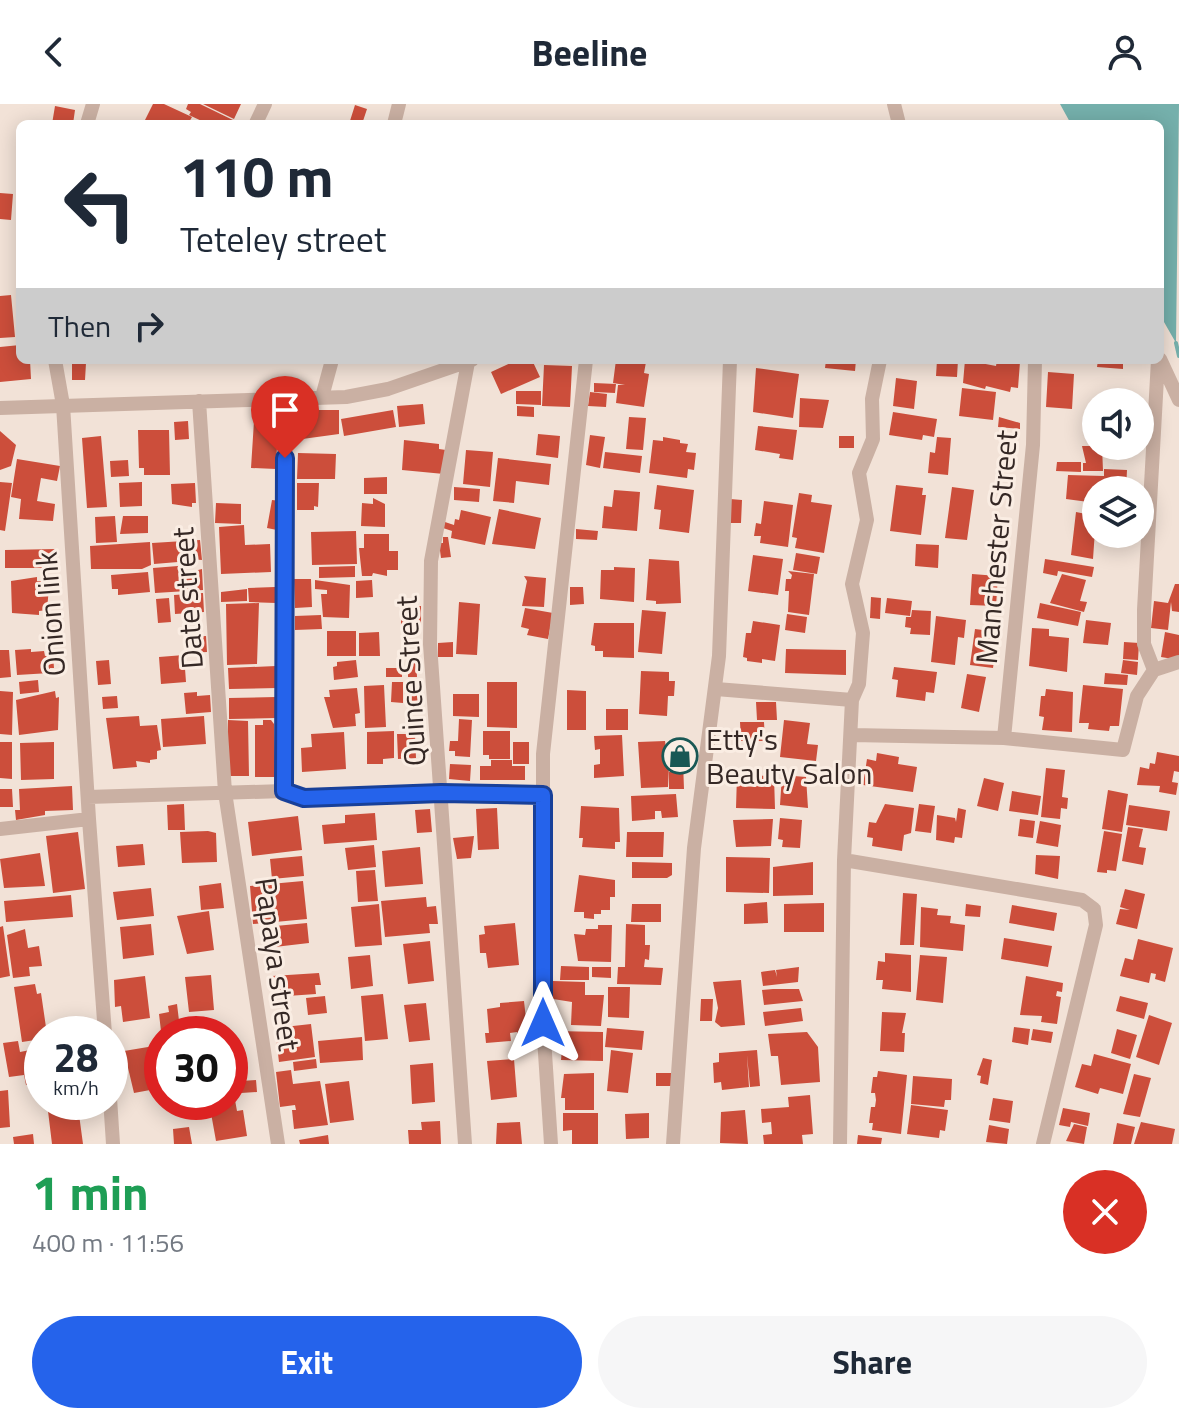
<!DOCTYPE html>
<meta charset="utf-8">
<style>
body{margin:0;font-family:"Titillium Web",sans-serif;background:#f6f6f7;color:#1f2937;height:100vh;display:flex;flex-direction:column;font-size:30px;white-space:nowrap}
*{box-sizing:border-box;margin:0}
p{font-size:26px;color:#747a83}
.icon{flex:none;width:44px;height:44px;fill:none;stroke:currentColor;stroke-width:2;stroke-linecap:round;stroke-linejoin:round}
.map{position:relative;height:1040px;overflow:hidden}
.drawer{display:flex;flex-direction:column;background:#fff;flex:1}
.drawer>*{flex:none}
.banner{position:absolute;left:16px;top:16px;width:1148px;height:244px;border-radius:12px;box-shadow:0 4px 20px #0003;background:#fff;color:#1f2937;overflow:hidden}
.controls{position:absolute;left:1082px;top:284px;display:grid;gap:16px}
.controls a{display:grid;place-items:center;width:72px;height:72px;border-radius:50%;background:#fff;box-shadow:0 4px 20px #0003;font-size:40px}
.speed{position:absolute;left:24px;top:912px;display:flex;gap:16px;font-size:40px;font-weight:700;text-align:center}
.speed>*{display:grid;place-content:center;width:104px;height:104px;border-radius:50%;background:#fff;box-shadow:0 4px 20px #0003;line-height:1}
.speed small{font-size:20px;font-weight:400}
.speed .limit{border:12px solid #d22;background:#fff;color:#111}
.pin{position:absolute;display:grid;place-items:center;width:68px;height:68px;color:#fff;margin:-82px -34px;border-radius:50% 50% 50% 0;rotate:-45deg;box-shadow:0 0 8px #0007}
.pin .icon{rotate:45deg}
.me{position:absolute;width:88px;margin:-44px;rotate:0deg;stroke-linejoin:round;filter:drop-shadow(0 0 6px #0008)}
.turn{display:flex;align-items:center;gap:28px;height:168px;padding:0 32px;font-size:36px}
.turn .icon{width:104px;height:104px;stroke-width:2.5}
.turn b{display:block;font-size:56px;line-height:68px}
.then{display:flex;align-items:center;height:76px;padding:0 32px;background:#0003;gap:16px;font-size:30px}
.round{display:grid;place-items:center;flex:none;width:84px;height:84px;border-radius:42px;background:#f6f6f7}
.head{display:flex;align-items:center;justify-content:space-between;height:136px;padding:0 32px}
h1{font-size:48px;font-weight:700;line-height:60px;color:#1e9e55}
.button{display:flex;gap:16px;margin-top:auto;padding:16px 32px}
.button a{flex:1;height:92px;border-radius:48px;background:#2563eb;color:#fff;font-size:32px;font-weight:700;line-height:92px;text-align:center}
.button a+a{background:#f6f6f7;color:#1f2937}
header{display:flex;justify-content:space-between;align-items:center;height:104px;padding:0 32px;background:#fff;font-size:36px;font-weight:700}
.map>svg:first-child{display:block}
</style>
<header><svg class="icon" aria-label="back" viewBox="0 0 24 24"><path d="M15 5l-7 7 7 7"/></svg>Beeline<svg class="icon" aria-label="person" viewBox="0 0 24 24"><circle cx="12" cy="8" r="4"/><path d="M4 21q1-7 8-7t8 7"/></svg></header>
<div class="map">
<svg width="1179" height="1040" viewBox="0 0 1179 1040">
<rect width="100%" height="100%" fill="#f2e2d7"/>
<path fill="#75b0ac" d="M1060,0H1179L1176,239L1160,211V20H1071Z"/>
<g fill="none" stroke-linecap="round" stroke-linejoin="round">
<path stroke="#75b0ac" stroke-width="4" d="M1176,239L1179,252"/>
</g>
<path fill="#cc4e3b" d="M153,0H164L192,13L188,20H143Z
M188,0H200L235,17L233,20H208L189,11L191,8L186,5Z
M203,0H241L234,15Z
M355,1L367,5L362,20H349Z
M55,2L75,6L73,20H52Z
M0,89L13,90L11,116L0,115Z
M11,191L15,233L0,234V192Z
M20,241V256H30L31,275L0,278V243Z
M72,256H98V259H86L85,276H72Z
M517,256H532L540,273L501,290L491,268Z
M616,256L646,258L644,269L649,270L644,303L616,299L618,281H625L613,279Z
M826,256H856L855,267L825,264Z
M937,256H958L957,273L936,272Z
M965,256L996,262L997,256L1020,258L1018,284L1011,283L1010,288L986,282L985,285L963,279Z
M1098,256H1123V265L1097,263Z
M544,261L572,262L570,303L542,302Z
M756,264L799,270L793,314L753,308Z
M1048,268L1074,270L1072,305L1046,303Z
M896,274L917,277L914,305L893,302Z
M594,279L616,280L615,289L594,288Z
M962,284L996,288L993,316L959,312Z
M516,287H541V301L516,300Z
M590,288L607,290L606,303L588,302Z
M800,294L829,296L823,324L799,323Z
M423,300L425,320L399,323L397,302Z
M517,302L534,303V313L517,312Z
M295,306H339V330L295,336Z
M393,306L396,323L344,332L341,315Z
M893,308L937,315L934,333L923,331L922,336L889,331Z
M629,313L646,314L643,346L626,345Z
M999,313L1020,319V325L998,323Z
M188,317L189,335L175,336L174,318Z
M254,317L278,318L276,365L251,364Z
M758,322L797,326L793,356L779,354L780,350L755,346Z
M138,326H169L170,371H144V364H139Z
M0,327L16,341L11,362L0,366Z
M538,330L560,332L558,354L536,351Z
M590,331L605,333L600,364L586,361Z
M101,332L107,403L87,404L82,334Z
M839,332H854V344H839Z
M663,333L680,336V339L688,340L686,348L696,349L694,366L688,365L687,374L649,369L653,336L663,337Z
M937,333L951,334L948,371L928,369L930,348L935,349Z
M404,336L439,340V345L446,346L444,370L402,366Z
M1082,342H1102L1103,367H1083V359H1086Z
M466,346L493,348L490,383L463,380Z
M605,348L642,352L640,369L603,364Z
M298,349L336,350L335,375H297Z
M498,354L551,360L549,381L516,377L514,399L493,397Z
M17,355L60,362L57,377L41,374L37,397L55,400L53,417L19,415L21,395L11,393Z
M128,356L129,372L111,373L110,357Z
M1057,358H1081V368L1056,367Z
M1104,365L1127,366L1126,386H1096V399L1066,395L1068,371L1104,372Z
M387,373V390H364V374Z
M0,378L12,379L5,427L0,426Z
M142,378V402L120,403L119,379Z
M195,379L196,399H192V403L172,400L171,380Z
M297,379H319L318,403L314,402V406H297Z
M657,381L694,386L689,429L659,425L661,406L654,405Z
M896,381L923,384L922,391H926L921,431L890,427Z
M454,383L480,385L479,398L454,396Z
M952,383L974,386L967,436L945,434Z
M614,386L640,388L637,427L602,424L604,402L612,403Z
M799,389L812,391L811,398L832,401L824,449L795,444L797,434L792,433Z
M373,394L385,400V423L361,422L362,399L373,400Z
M730,395L742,396L741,419H729Z
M272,396L281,397L277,426L267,424Z
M764,397L793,401L788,443L760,439L761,432H754L756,419L761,420Z
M216,399L241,400V420L215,419Z
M499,405L541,414L535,445L492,440Z
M461,406L491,413L485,441L451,434L452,427L443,424L445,418L454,421L455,415L459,416Z
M1076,408L1096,412L1093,455L1071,451Z
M115,412L117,438L96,439L95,413Z
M123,412H148V429L120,430Z
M244,421L245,441L270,440L271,468L221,470L219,423Z
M576,425L598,427L597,436L576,435Z
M356,427L357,460L312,461L311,428Z
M364,430H389V447H398V466H387V472L373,469L372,472H362L359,444H364Z
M443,433H448L451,453L441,454L439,439H443Z
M200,436L202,456L178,454V458L154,460L152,439Z
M150,438L151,461L142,465H91L90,442Z
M916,440L939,441L938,464L915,462Z
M56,445V464H5V446Z
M796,449L820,453L817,470L793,466Z
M753,451L783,455L778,491L748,487Z
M649,455L679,457L681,499L656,500V497L646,496Z
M1045,455L1094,463L1092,473L1058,467L1057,472L1043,469Z
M178,462L179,471L202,465L203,486L155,489L153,464Z
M355,462V473L319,474V463Z
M614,463L635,464L634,498L600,495L601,466H614Z
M788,467L814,470L809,511L788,508L789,487H785L786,475H791L792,471Z
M148,468L150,488L118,491V485H112L111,471Z
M972,470L998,472L996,502L970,501Z
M1062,470L1086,476L1080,497L1087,498L1084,508L1050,499Z
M524,472L546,474L544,503L522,502L527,477Z
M37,473V477H46L49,483L47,506L39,507V511L12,509L11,477Z
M294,475H311L312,503L295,504Z
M315,476L350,481L349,514L323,513L321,490H327V486L315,485Z
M372,476L373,493L356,494V477Z
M1175,480H1179V508L1172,507L1171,498L1168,526L1151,524L1154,497L1168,499Z
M275,483L276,499L249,498L248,484Z
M570,483H583L584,500L570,501Z
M247,485V497L221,498V488Z
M203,489L204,508L175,510L174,491Z
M871,493L881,494L880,515L870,514Z
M169,494L171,518L158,519L156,495Z
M887,494L912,497L910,512L885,509Z
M459,498L480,500L477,551L456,550Z
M259,499L257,560L227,561L226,500Z
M1040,499L1081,508L1078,522L1037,514Z
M401,502H421V523H401Z
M525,504L553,509L548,535L527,531L529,525L521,523Z
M642,506L666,508L662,550L638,548Z
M912,506L931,507L930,531L910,530L911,524L905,523L906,513H911Z
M787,510L807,513L805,529L785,526Z
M321,511L322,525L295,526V512Z
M936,512L966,516L964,534L958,533L955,561L931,558Z
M1086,516L1111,519L1108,541L1083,539Z
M753,517L780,521L775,557L762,555V559L747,557V554L743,553L746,529H751Z
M594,519H634V554L603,553V547H595V542L591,541Z
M1032,524L1049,525V532L1069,534L1067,568L1029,562Z
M975,525L998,528L993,564L970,561Z
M327,527H356V552H327Z
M379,528L380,552H359V529Z
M1165,528L1179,531V556L1161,553Z
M206,532L207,548L187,549L186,533Z
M453,538V553H438V539Z
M1124,538L1139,539L1138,556L1123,555Z
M31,545V548L44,547L45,552L53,551L54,564H50V569L17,571L15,546Z
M786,545L846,546V571L785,569Z
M0,546H9L11,573L0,574Z
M184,551L186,578L161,580L159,553Z
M408,552H416L417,573H408Z
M109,556L111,580L98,581L96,557Z
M356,556L358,573L334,576L333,563L337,562V558Z
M1123,556L1138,558L1137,571L1121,569Z
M276,562L277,584L229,585L228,564Z
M894,563L937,568L934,589L926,588L925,597L896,593L898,576L892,575Z
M386,564H402V573H386Z
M641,567L669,568V577H675L674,592H668L667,612L639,610Z
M1105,569L1128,571L1127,581L1104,580Z
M967,570L986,573L979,608L961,604Z
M38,576L39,588L20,590L19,578Z
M392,578H403V599L391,598Z
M487,578H517V624L487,623Z
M384,581L386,623L365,624L364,582Z
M1083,581L1123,585L1119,622H1110L1109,627L1088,625L1089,619H1079Z
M357,584L360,609L355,610L356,622L333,624L324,593H330L329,586Z
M1046,585L1073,588L1072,628L1042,626L1044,613L1039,612L1041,592H1045Z
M407,586H421L422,601L408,602Z
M567,586L586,587V626H567Z
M0,587L13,588L12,631L0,630Z
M55,587L56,594L59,593L58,626L19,631L16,596Z
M197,588V592L210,591L211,608L186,610L184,589Z
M453,590H479V613L453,612Z
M117,592L118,604L103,605L102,593Z
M276,593V614L229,615V594Z
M756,598H776L777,616H757Z
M606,605H628V626H606Z
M139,612L140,622L157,621L161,646L157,647V655L150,656V659L136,657L137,663L113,665L106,614Z
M204,612L206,640L163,643L161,615Z
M459,615L472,616L470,653L455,652V647H449L450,637H458Z
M228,616L248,617L249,672H227Z
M263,616H271L274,620L275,673H255V621H263Z
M784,616L810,619L807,640L818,641L816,657L780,653Z
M740,618H764L765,637H741Z
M394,627V654L383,655V660H367V628Z
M483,627H510V655H489V651H483Z
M344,628L346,665L302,668L301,644L312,643L311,630Z
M397,630H415L416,654L398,655Z
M622,631L624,672L594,674V661L600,660V645L595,646L594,632Z
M665,637L666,644H670L668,683L641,684L638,638Z
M0,638H12V675L0,674Z
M54,638V675L21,676L20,639Z
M513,638H529V660H513Z
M679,645L687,651L680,658H683L684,685H669V668H675V658H679L674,650Z
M1157,648L1179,652V668L1174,667L1172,678L1178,679L1176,691L1159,688L1160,682L1137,681L1140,663L1149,665L1150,659L1155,660Z
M877,649L899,653L898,660L917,663L913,688L863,681L867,655L876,657Z
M491,656H512V662H525V676H480V662H491Z
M450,660L471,661L470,677L449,675Z
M1046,664L1065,666L1062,693L1068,694L1067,705L1061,704L1060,715L1041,713Z
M737,671L774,672L775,705L736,704Z
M782,671L806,673L808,704L780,701Z
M984,674L1004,679L998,707L977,702Z
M72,682L73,706L45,707V711L16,716L15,706H20L19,685Z
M0,685H12L13,703H0Z
M1108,686L1128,690L1122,728L1102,725Z
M1012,687L1041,692L1038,711L1009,707Z
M676,690L678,713L662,714L661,707H655V715L632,717L631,692Z
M184,700L185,726H168L167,701Z
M885,700L914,704L911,729L904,731L902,747L872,742L873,734L867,733L869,718L876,719Z
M919,700L935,702L931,729L915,727Z
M1129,701L1170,707L1167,727L1126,721Z
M581,702L619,704L620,738H615V745L582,743L583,734H579Z
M497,704L499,745L478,746L476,705Z
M958,704L966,706L962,734L955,733L954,739L936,736L937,711L955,714L956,718Z
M430,705L432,728L417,729L415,706Z
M375,709L377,736L324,740L322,721L345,719V711Z
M298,712L302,746L252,752L248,718Z
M780,714L802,716L800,744L782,743L783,736L778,735Z
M773,715L771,742L736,743L733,716Z
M1020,715L1035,717L1033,734L1018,732Z
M1040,717L1061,721L1058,743L1036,739Z
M1128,723L1143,725L1139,743L1146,744L1143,761L1122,757Z
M208,727L216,729L217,758L182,759L180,728Z
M1104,727L1122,730L1116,767L1107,766V769L1097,768Z
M78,728L85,785L53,789L46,732Z
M627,728H664L663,753H626Z
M474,732L471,754L457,755L453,734Z
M143,740L145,761L118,763L116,742Z
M374,741L376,763L348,766L345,744Z
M420,743L423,780L385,783L382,747Z
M40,749L45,782L4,784L0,755Z
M1036,751L1060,752L1058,775L1035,770Z
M302,752L304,772L272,775L270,755Z
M726,753L770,754L769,789L726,788Z
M632,758L672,759V771L667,774H632Z
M813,758V791L773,792V763Z
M375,766L378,797L358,798L356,767Z
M579,771L615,776V793H610V806H601V810H594V815L584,814V808H574Z
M303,777L307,815L253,820L250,782Z
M221,779L224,804L201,806L199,782Z
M151,784L154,812L117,816L113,788Z
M1125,785L1145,790L1137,825L1116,820L1120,805L1130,806L1120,803Z
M903,789L917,790L914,841H900Z
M71,791L73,813L6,818L4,797Z
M426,793L427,803L436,802L438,820H429L430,829L385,833L381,797Z
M767,798L768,819L744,820V800Z
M824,799V828H784V800Z
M379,800L382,841L355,843L351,803Z
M632,800H661V818H631Z
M966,800L981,802L980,813L965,812Z
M1012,801L1057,809L1054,827L1009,819Z
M921,803L938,805L937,811L951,812L950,819L965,821L963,847L920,843Z
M209,807L214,846L187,850L177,812Z
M307,819L309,839L266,844L265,823Z
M515,819L519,861L488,864L486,849H480L479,831L485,830L484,822Z
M151,820L154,851L123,855L120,823Z
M626,820L645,821V841H650L649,856L645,855L644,863L663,864L661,881L617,880L618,863H625Z
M598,821H612L611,858L578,857L574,830L585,831L586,825H598Z
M3,822L10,872L0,874V823Z
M25,825L28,844L39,842L42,862L29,863L30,872L13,874L7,831Z
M1004,834L1052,842L1048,863L1001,855Z
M1138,835L1173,844L1165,878L1155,875L1156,870L1151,869L1149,879L1120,872L1125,854L1133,856Z
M430,837L434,877L408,880L403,840Z
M885,849L911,851V888L882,885L883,876H876L878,857L885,858Z
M370,851L373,882L351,885L348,853Z
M920,851L947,853L943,899L916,896Z
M561,862L589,863V876H560Z
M592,863H611V874L592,873Z
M799,863L798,878L763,882L761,868L775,866L777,873L776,866Z
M319,869L321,881H315L316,890L273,893L272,872Z
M211,871L214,906L189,908L185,873Z
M145,872L150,914L123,918L121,902L115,903L114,876Z
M1026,872L1063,879L1062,888L1057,887L1056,892L1061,893L1057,920L1041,918L1042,912L1020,911Z
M741,876L745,921L721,923L715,918L718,904L713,878Z
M553,877L585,878V891H604L601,922L571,921L572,898L553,895Z
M35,880L37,890L41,889L47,930H42V935L22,938L14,883Z
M608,883H630L629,914L608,913Z
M773,885H799L803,897L764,901L762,886Z
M383,890L388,935L365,937L361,892Z
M325,892L327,909L308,911L306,894Z
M1120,892L1148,899L1144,915L1116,907Z
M701,895H713L712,917H700Z
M524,897L528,933L518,934L517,928L510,929L511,937L486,939L485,929H489L487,905L500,903V899Z
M426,899L430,936L409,938L404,901Z
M177,900L180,925L161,927L159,910L169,908L168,902Z
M801,904L803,917L765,922L763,908Z
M882,908L906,909L902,929H905L904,948L880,947Z
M1149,911L1172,919L1159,961L1136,953Z
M80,916L82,930H69L67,918Z
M311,920L315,953L279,958L275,924Z
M1014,923L1030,925L1028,941L1012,938Z
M607,924L644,927L642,946L605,943Z
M1033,925L1053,928L1051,939L1031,936Z
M1117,925L1137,931L1130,955L1111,949Z
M554,927L603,928V957L561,956L562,945L554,944Z
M807,928L818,943L820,978L781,981L778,952H771L768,930Z
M362,933L363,956L320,959L318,937Z
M18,937L20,948L40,944L42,978L26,981L24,971L9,973L3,939Z
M154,942L161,984L134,989L124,947Z
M611,946L633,949L628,989L607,987Z
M757,946L760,982L750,983L747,951L749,983L722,986L721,978L714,979L713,959L719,958V949Z
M1094,950L1131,960L1123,990L1100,984L1098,990L1075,983L1082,960L1091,962Z
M983,954L992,956L988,981L980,979L981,972L977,971Z
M316,955L317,964L294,967L293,958Z
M514,955L517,993L491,996L487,957Z
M433,959L435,998L412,1000L410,961Z
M291,966L293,980L320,977L328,1021L294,1025L292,1006H296L295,1001L280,1003L276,968Z
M878,967L907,971L901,1030L872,1026L873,1019H869L871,1003H875L876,996L875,989H871L873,973H877Z
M594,969V1006H565V994H561L564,970Z
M656,969H671V982H656Z
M1134,970L1151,974L1140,1013L1123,1010Z
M913,972L952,975L951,996H945L944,1003L911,1000Z
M256,976L257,988L241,989V977Z
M349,977L354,1016L330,1019L325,980Z
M230,985H233L237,1007L243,1006L247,1032L216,1037L209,998H230Z
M8,986L10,1023L0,1024V987Z
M810,991L813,1030L802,1031L803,1040H764L763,1031L772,1030L771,1018L762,1019L761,1005L789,1003L788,993Z
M993,994L1013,997L1010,1019L989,1016Z
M911,1001L948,1006L945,1027L940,1026L939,1034L907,1030Z
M78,1003L83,1040H52L48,1007Z
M1063,1004L1090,1009L1088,1022L1071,1018L1070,1023L1059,1021Z
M745,1006L748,1040L720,1039L721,1008Z
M563,1009H598V1040H572V1026L563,1027Z
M649,1009V1034L626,1035L625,1010Z
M440,1017L441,1040H409L408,1026H422L421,1018Z
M520,1018L522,1040H496L497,1019Z
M1141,1018L1175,1025L1172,1040H1134Z
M1117,1019L1135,1023L1131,1040H1113Z
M1074,1020L1087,1023L1084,1040L1066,1037Z
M989,1021L1009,1025L1007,1040L986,1038Z
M189,1023L192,1040H174L173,1025Z
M33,1030L34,1040H14L13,1033Z
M328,1031L329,1040H300L299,1036Z
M858,1031L882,1034L881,1040H857Z"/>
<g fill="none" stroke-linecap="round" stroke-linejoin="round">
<path stroke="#cab0a3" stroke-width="14" d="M894,0L899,20
M87,20L93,0
M259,20L256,19L265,0
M394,20L399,0
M1160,255L1179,296
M322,293L332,256
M199,297L225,688L278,1040
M0,304L346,293L388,285L472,256
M1154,566L1144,540V506L1158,256
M716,585L852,596
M852,631L1004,634L1123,646L1137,592L1154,566L1179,558
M1004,634L1033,341L1035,256
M284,687L285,294
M88,693L284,687L304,694L441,689L543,691
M89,715L105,930
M0,725L89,715L63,301L55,256
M844,756L1082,796L1094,805L1096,821L1043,1040
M110,994L113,1040
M465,1040L430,540L431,457L468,258
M551,1040L543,919V650L586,256
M673,1040L694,744L719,552L730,256
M840,1040L844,756L852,596L859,580L863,529L852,480L867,416L859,369L873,335L872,295L880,256"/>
</g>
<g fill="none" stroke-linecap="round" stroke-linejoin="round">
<defs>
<path id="route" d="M285,354L284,687L304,694L441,689L543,691V919"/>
</defs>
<use href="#route" stroke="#184099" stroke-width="20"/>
<use href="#route" stroke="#2563eb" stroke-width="14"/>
</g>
<defs>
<symbol id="shop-ring" viewBox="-11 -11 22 22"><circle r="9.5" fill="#faede3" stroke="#195855" stroke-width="1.5"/><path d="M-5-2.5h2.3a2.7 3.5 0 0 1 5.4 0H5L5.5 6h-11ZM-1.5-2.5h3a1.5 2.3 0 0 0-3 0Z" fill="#195855"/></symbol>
</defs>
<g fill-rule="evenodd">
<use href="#shop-ring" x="660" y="632" width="40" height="40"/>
</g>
<g text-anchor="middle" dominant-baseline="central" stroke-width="6" stroke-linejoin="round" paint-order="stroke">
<g font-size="30" fill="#352825" stroke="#faede3">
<text transform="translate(996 443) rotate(-85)">Manchester Street</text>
<text transform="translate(187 494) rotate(-94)">Date street</text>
<text transform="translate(50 510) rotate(-94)">Onion link</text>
<text transform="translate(410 577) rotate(-93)">Quince Street</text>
<text transform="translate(278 860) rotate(82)">Papaya street</text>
</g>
<g font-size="30" fill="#352825" stroke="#faede3" text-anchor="start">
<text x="706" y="635">Etty's<tspan x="706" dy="34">Beauty Salon</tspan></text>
</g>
</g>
</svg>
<div class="controls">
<a><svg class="icon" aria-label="sound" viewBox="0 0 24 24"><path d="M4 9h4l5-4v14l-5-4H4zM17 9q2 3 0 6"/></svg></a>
<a><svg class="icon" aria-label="layers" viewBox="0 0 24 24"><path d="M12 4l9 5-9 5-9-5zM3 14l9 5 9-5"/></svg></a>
</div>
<div class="speed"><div>28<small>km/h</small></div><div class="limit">30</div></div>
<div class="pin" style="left:285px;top:354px;background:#d93025"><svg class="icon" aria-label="arrive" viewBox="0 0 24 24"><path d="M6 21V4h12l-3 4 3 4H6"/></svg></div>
<svg class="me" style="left:543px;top:919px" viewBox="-20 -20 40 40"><path d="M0-17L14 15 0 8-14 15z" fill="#2563eb" stroke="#fff" stroke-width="4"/></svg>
<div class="banner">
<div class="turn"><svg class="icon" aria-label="left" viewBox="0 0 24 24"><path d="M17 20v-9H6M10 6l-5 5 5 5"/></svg><div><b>110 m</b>Teteley street</div></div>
<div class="then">Then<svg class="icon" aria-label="right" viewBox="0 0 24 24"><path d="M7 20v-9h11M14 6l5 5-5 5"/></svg></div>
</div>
</div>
<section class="drawer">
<div class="head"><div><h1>1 min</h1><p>400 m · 11:56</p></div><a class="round" style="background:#d93025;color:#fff"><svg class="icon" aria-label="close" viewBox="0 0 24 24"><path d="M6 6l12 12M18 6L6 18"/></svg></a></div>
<div class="button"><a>Exit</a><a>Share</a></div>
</section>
